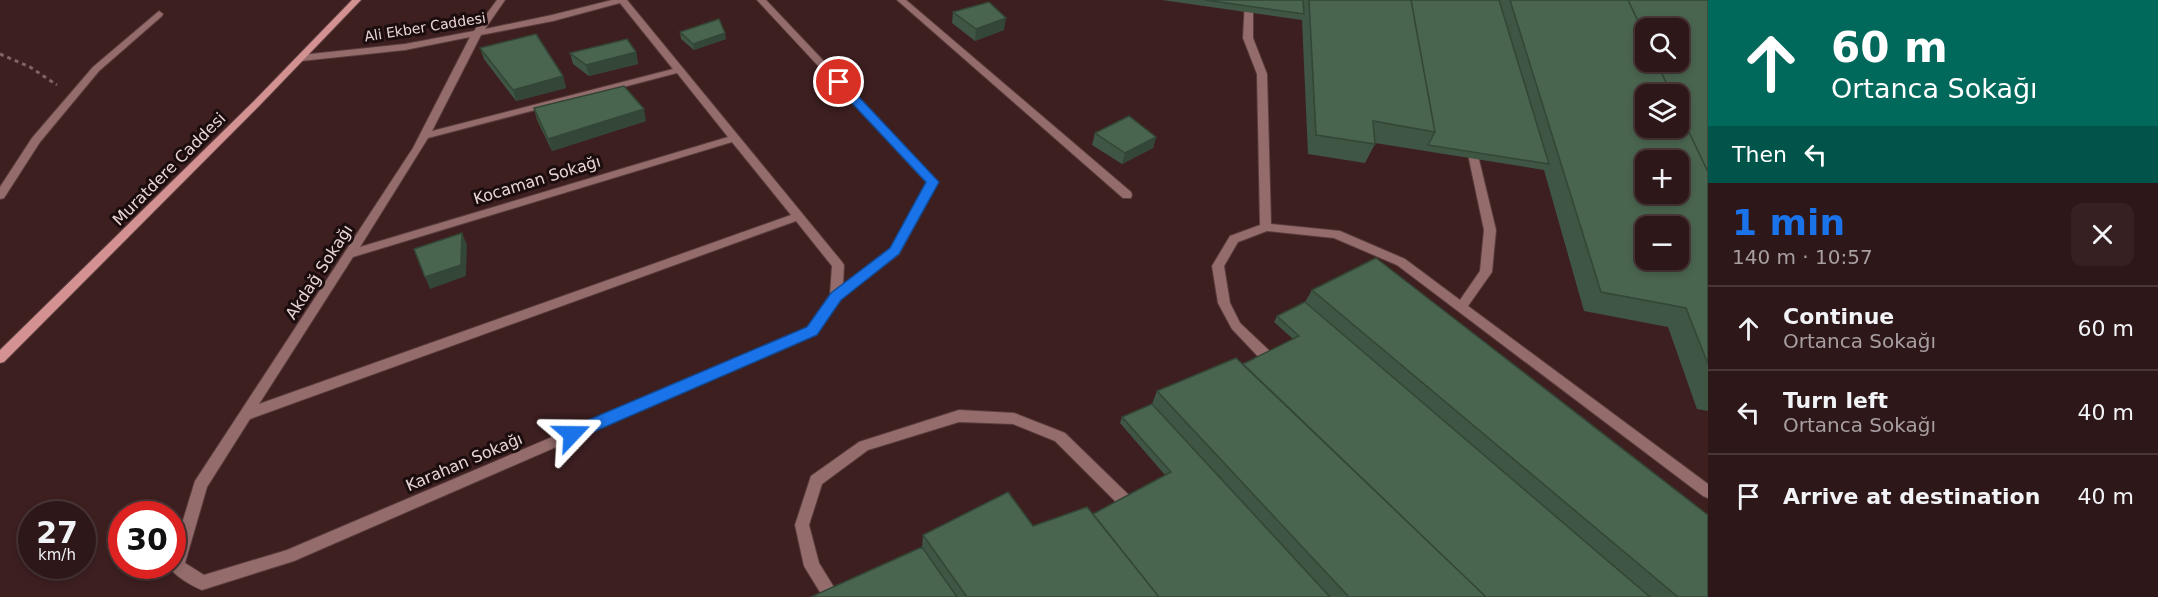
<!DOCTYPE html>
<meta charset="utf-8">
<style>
body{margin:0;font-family:"DejaVu Sans",sans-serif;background:#362021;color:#f1f3f6;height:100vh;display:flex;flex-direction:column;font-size:22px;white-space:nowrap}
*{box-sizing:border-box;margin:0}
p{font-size:20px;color:#a79fa2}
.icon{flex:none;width:33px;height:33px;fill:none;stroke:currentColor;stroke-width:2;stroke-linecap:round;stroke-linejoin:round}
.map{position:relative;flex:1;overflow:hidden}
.details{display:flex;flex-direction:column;background:#2e1718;width:450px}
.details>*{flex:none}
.guide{background:#00695c;color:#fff;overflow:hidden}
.tools{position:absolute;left:1635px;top:18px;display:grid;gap:12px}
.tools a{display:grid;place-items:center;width:54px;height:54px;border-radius:12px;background:#2e1718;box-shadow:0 3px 9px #0003,0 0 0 2px #493637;font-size:30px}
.speed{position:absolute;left:18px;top:501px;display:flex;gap:12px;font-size:30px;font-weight:700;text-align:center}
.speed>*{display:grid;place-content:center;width:78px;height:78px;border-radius:50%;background:#2e1718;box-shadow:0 3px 9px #0003,0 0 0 2px #493637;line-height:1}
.speed small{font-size:15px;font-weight:400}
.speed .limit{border:9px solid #d22;background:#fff;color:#111}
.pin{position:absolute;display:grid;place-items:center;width:51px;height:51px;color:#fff;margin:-26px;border:3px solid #fff;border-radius:50%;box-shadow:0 2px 6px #0007}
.me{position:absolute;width:66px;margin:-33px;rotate:67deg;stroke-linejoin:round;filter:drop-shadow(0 0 4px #0008)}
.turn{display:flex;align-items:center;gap:21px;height:126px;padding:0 24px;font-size:27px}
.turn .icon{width:78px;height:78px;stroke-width:2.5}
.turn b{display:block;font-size:42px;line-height:51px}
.then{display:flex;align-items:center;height:57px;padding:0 24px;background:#0003;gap:12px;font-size:22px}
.round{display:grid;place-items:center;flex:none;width:63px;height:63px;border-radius:12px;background:#362021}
.headline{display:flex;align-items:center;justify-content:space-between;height:102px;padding:0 24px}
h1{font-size:36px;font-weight:700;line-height:45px;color:#1a73e8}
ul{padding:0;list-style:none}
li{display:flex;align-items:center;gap:18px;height:84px;padding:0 24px;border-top:2px solid #493637}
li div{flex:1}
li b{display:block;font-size:22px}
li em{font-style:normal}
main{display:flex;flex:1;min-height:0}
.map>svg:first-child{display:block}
</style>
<main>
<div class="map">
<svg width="1708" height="597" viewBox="0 0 1708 597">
<rect width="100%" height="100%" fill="#3d1f20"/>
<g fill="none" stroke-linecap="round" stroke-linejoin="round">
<defs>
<path id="lane" d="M1245,0H1253V38L1267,74L1271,224L1340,231L1405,259L1460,300L1480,271L1484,230L1466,145L1467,143H1475L1496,230L1492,272L1468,306L1708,484V498L1703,496L1397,265L1334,238L1267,231L1238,242L1224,266L1230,303L1240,323L1279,360L1280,364L1279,368H1269L1232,329L1218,303L1212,266L1230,236L1260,225L1257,74L1243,38Z
M959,410L1014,413L1065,433L1138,504L1140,509L1138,514L1133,515L1128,514L1055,441L1013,424L959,422L868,450L822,484L809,525L819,563L840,597H823L804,566L795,525L811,476L859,442Z"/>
<path id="street" d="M497,0H505L485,29L552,15L612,0H627L842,262L844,265L843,285L891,248L927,183L757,0H766L938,182L899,254L840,299L816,334L294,561L202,590C192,586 174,576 169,566H172V556L195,481L413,148L470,37L405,50L301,61L296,58L301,55L405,44L474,31ZM620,3L673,69L432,131L481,35L553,21ZM677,73L728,137L360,247L428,138ZM732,142L791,215L259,404L353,257ZM796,221L832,266L830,295L808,328L287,550L204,575L185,563L207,487L250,419Z
M897,0H906L1131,192L1132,195L1131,198H1123Z
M159,11L163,14L162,16L99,71L40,142L4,198L0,199V187L32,138L93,67Z"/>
<path id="secondary" d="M352,0H361L260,105L4,362L0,363V350L254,101Z"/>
</defs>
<use href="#lane" stroke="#593c3d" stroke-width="2"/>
<use href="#street" stroke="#593c3d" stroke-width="2"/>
<use href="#secondary" stroke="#593c3d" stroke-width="2"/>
<path stroke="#7e6464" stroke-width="3" stroke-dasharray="4 4" stroke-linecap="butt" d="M0,54L30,67L57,85"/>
<use href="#lane" fill="#956c6c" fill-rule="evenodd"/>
<use href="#street" fill="#956c6c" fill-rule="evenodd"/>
<use href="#secondary" fill="#d39192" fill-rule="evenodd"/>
</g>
<path fill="#3f5644" d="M1162,0H1708V411L1697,409L1668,327L1584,311L1544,170L1375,143V144L1365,163L1308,154L1302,20Z
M953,12L1004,30L975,41L952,23Z
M680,32L726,39L694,50L681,39Z
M480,48L563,76L566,88L516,101L484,59Z
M636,52L638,64L589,76L573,64L570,53Z
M534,108L646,121L552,151L537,120Z
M1095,133L1156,137L1153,148L1122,164L1092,145Z
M1312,290L1708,597H811L922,547L923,535L1033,526L1093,514L1165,475L1120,423L1122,417L1152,404L1157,391L1243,364L1293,339L1274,322L1277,316L1305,302Z"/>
<path fill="#334637" d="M1006,18L1004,30L975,41L976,29Z
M725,33L726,39L694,50L693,44Z
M636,52L638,64L589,76L586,65Z
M563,76L566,88L516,101L513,90Z
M644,109L646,121L552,151L548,139Z
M1156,137L1153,148L1122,164L1125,153Z
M462,233L467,245L466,276L430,289L425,277Z"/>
<path fill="#49644f" stroke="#334637" stroke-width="1.5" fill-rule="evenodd" d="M1205,0H1303L1304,14Z
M1309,0H1411L1435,132L1373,121L1375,144L1316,135Z
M1411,0H1499L1549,164L1428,145L1435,132Z
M1510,0H1628L1646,38V62H1656L1672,94H1646V128H1678V109L1708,172V364L1686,308L1601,292ZM1646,160H1678V194H1646ZM1646,226H1678V260H1646Z
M1628,0H1708V172L1678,109V94H1672L1656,62H1678V28H1646V38Z
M989,2L1006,18L976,29L953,12Z
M719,19L725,33L693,44L680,32Z
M536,34L563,76L513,90L480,48Z
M627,39L636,52L586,65L570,53Z
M624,86L644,109L548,139L534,108Z
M1129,116L1156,137L1125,153L1095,133Z
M462,233L461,265L425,277L414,249Z
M1376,258L1708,515V597H1678L1312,290Z
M1305,302L1650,597H1486L1243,364L1299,336L1277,316Z
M1236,358L1486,597H1349L1157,391Z
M1152,404L1330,597H1159L1093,514L1171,472L1122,417Z
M1008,492L1033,526L1087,507L1159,597H967L923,535Z
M922,547L957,597H811Z"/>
<path fill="#1a73e8" stroke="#114b97" stroke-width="1.5" d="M835,80H843L939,182L899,254L841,300L817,335L577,439H567L564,434L567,429L807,327L831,293L890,248L926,182L835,85Z"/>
<g text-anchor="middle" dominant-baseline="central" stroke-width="6" stroke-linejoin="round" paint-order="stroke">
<g font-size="14" fill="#e9d5d4" stroke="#1b0d0e">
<text transform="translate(425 27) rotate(-9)">Ali Ekber Caddesi</text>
</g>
<g font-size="16" fill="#e9d5d4" stroke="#1b0d0e">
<text transform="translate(169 169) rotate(-45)">Muratdere Caddesi</text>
<text transform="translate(537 180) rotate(-17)">Kocaman Sokağı</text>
<text transform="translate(319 272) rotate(-57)">Akdağ Sokağı</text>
<text transform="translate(464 462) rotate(-23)">Karahan Sokağı</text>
</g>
</g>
</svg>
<div class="tools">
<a><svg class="icon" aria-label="search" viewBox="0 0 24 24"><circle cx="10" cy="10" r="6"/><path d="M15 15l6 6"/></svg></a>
<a><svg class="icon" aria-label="layers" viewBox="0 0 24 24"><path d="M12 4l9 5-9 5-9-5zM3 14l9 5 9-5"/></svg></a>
<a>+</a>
<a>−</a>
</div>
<div class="speed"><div>27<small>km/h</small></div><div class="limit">30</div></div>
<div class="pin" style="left:839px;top:82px;background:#d93025"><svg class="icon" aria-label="arrive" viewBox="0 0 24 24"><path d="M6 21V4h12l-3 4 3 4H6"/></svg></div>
<svg class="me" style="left:572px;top:434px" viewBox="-20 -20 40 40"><path d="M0-17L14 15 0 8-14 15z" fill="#1a73e8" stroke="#fff" stroke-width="4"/></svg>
</div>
<section class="details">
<div class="guide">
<div class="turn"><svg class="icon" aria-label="ahead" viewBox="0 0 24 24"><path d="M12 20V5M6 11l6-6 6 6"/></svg><div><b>60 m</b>Ortanca Sokağı</div></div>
<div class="then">Then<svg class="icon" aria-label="left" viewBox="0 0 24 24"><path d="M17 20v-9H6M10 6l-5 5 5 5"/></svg></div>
</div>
<div class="headline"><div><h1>1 min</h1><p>140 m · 10:57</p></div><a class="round"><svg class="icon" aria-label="close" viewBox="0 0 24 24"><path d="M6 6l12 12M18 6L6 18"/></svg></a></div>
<ul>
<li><svg class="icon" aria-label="ahead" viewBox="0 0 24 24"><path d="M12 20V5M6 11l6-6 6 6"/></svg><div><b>Continue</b><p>Ortanca Sokağı</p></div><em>60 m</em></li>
<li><svg class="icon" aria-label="left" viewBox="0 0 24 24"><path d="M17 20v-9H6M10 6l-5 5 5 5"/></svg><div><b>Turn left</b><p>Ortanca Sokağı</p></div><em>40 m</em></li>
<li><svg class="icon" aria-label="arrive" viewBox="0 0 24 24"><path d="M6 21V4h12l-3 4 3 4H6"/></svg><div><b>Arrive at destination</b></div><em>40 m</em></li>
</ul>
</section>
</main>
